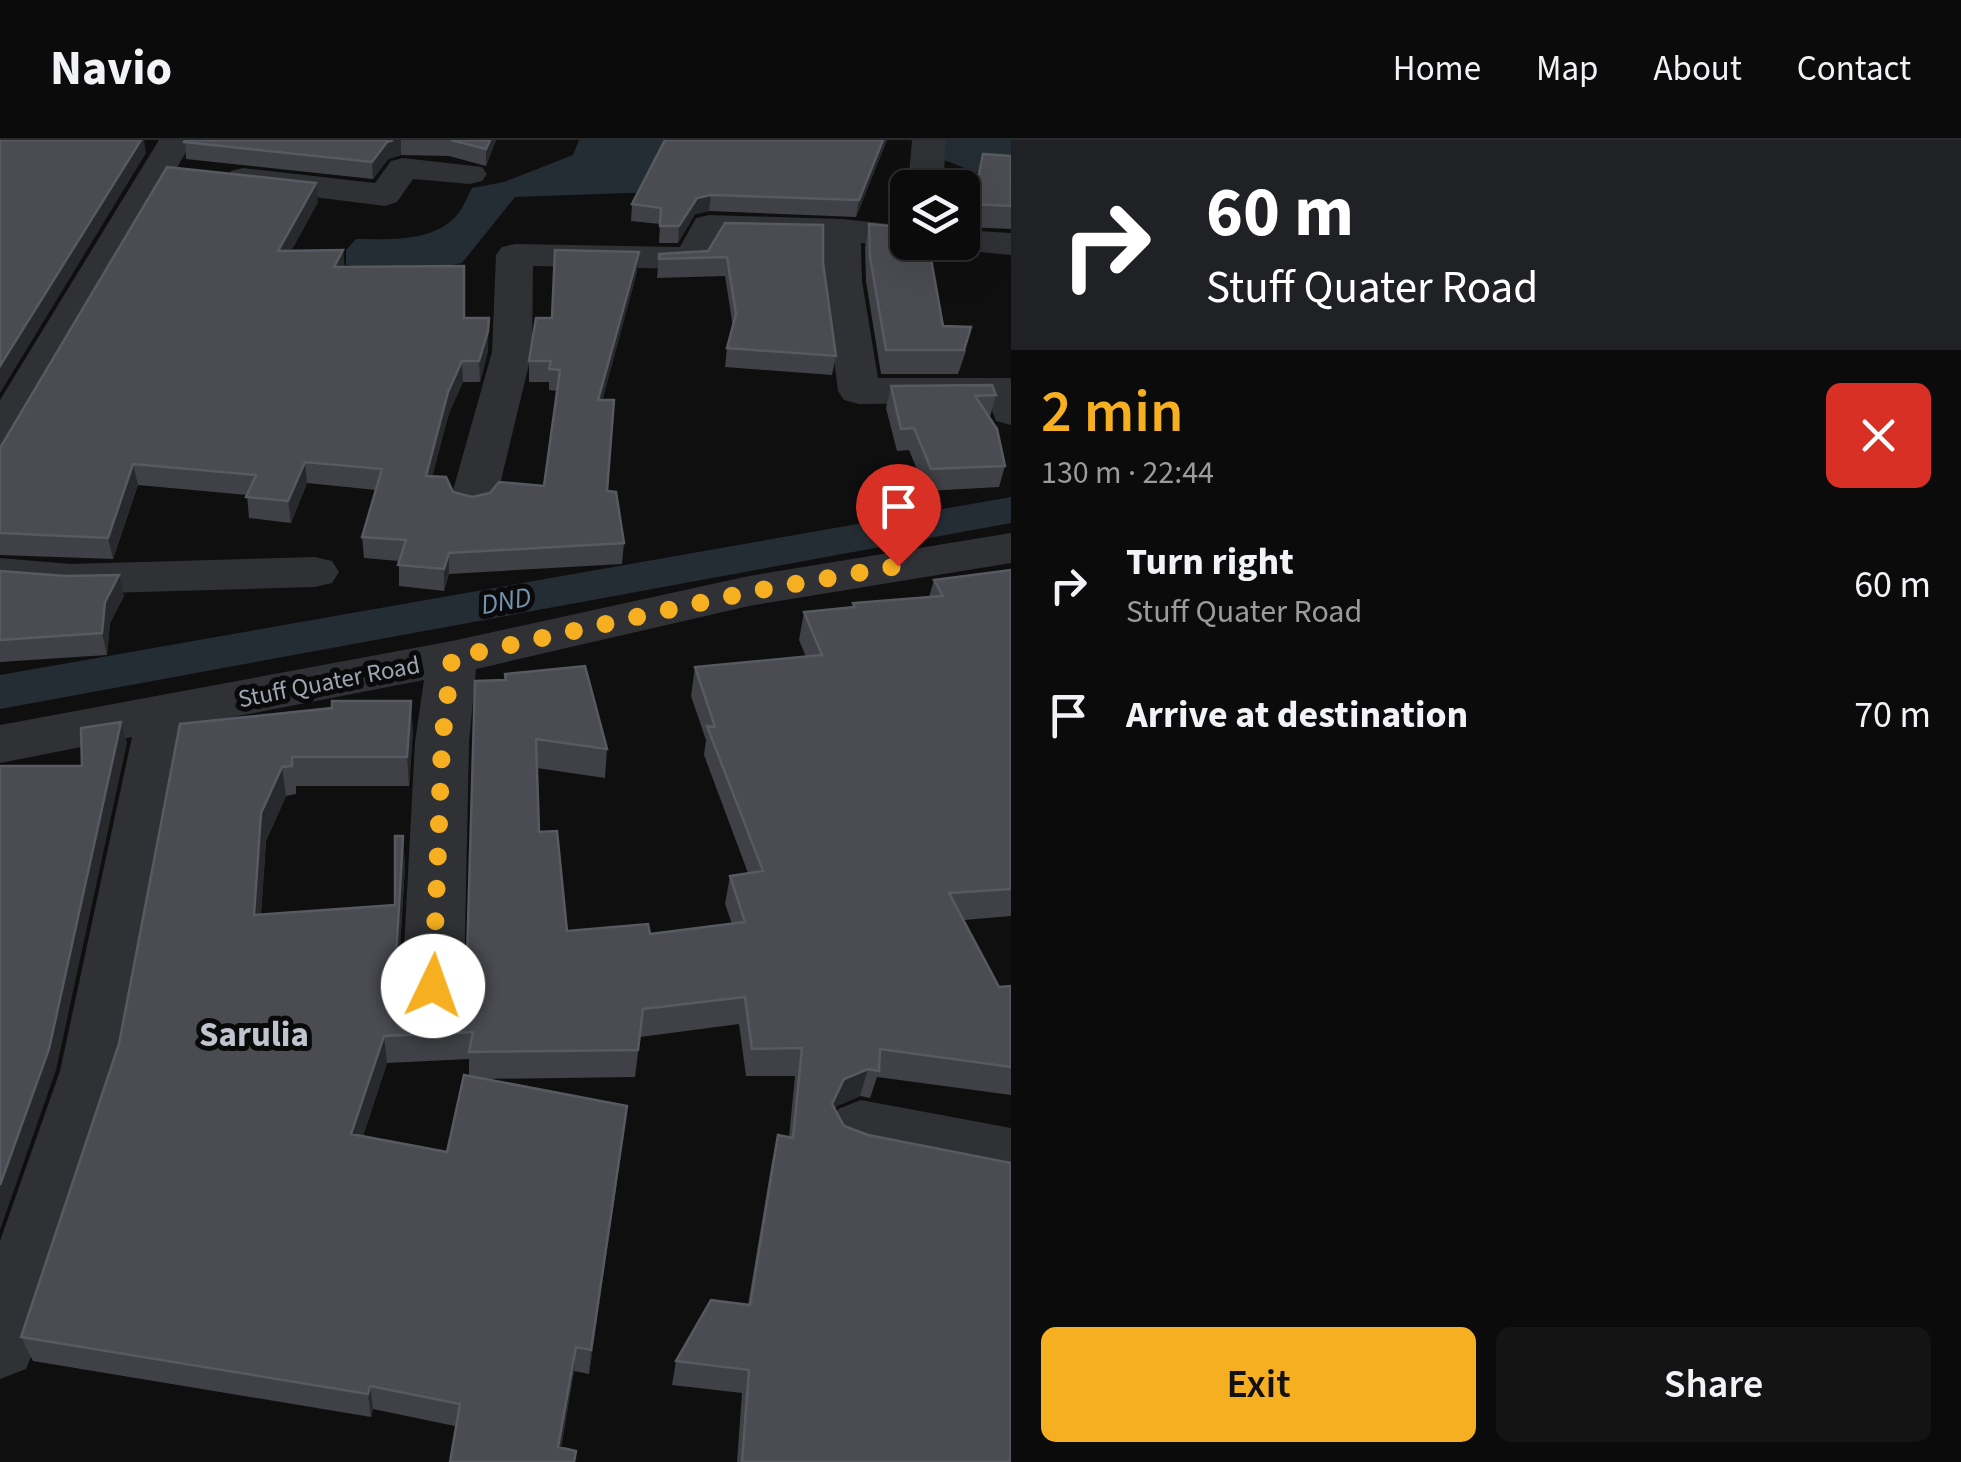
<!DOCTYPE html>
<meta charset="utf-8">
<style>
body{margin:0;font-family:"Source Sans 3",sans-serif;background:#141415;color:#f1f3f6;height:100vh;display:flex;flex-direction:column;font-size:38px;white-space:nowrap}
*{box-sizing:border-box;margin:0}
p{font-size:32px;color:#9a9b9d}
.icon{flex:none;width:55px;height:55px;fill:none;stroke:currentColor;stroke-width:2;stroke-linecap:round;stroke-linejoin:round}
.map{position:relative;flex:1;overflow:hidden}
.details{display:flex;flex-direction:column;background:#0b0b0c;width:950px}
.details>*{flex:none}
.hud{background:#202124;color:#fff;overflow:hidden}
.tools{position:absolute;left:890px;top:30px;display:grid;gap:20px}
.tools a{display:grid;place-items:center;width:90px;height:90px;border-radius:15px;background:#0b0b0c;box-shadow:0 10px 40px #0002,0 0 0 2px #2b2b2d;font-size:50px}
.pin{position:absolute;display:grid;place-items:center;width:85px;height:85px;color:#fff;margin:-102px -42px;border-radius:50% 50% 50% 0;rotate:-45deg;box-shadow:0 0 10px #0007}
.pin .icon{rotate:45deg}
.me{position:absolute;width:110px;margin:-55px;rotate:3deg;stroke-linejoin:round;filter:drop-shadow(0 0 8px #0008)}
.turn{display:flex;align-items:center;gap:35px;height:210px;padding:0 30px;font-size:45px}
.turn .icon{width:130px;height:130px;stroke-width:2.5}
.turn b{display:block;font-size:70px;line-height:85px}
.round{display:grid;place-items:center;flex:none;width:105px;height:105px;border-radius:15px;background:#141415}
.summary{display:flex;align-items:center;justify-content:space-between;height:170px;padding:0 30px}
h1{font-size:60px;font-weight:600;line-height:75px;color:#f6af20}
.button{display:flex;gap:20px;margin-top:auto;padding:20px 30px}
.button a{flex:1;height:115px;border-radius:15px;background:#f6af20;color:#111;font-size:40px;font-weight:600;line-height:115px;text-align:center}
.button a+a{background:#141415;color:#f1f3f6}
ul{padding:0;list-style:none}
li{display:flex;align-items:center;gap:30px;height:130px;padding:0 30px}
li div{flex:1}
li b{display:block;font-size:38px}
li em{font-style:normal}
header{display:flex;align-items:center;gap:60px;box-sizing:border-box;height:140px;padding:0 50px;background:#0b0b0c;border-bottom:2px solid #2b2b2d}
header strong{font-size:48px}
nav{display:flex;gap:55px;margin-inline-start:auto;font-size:35px}
main{display:flex;flex:1;min-height:0}
.map>svg:first-child{display:block}
</style>
<header>
<strong>Navio</strong>
<nav><a>Home</a><a>Map</a><a>About</a><a>Contact</a></nav>
</header>
<main>
<div class="map">
<svg width="1011" height="1322" viewBox="0 0 1011 1322">
<rect width="100%" height="100%" fill="#0f0f10"/>
<path fill="#252d34" d="M579,0H668L657,52L515,57L462,123L410,133L346,125V110L356,99C387,99 432,103 456,76C463,69 467,57 472,48L504,42L573,15Z
M935,0H1011V36L975,32L944,20Z"/>
<g fill="none" stroke-linecap="round" stroke-linejoin="round">
<path fill="#252d34" fill-rule="evenodd" d="M1011,357V383L0,569V535Z"/>
<path fill="#303135" fill-rule="evenodd" d="M159,0H193L22,295L15,304L0,308V260Z
M912,0H946L943,48H908Z
M403,18L482,27L487,34L482,41L470,44L413,39L397,62L385,66L243,48L231,45L226,38L231,31L243,28L375,43L391,21Z
M709,75L842,79L908,86V102L921,105L908,108L861,103L862,141L878,238H1011V285L996,281L989,263L859,264L844,260L838,251L824,141V100L721,97L705,126L692,129L533,126L532,212L496,361L489,371L473,375L457,371L450,361L492,212L496,115L502,107L515,104L680,107L696,78Z
M962,90L1011,93V115L949,109L945,102H962Z
M1011,393V423L749,466L476,529L469,602L464,846L455,864L433,871L411,864L402,846L415,602L424,540L187,586L124,931L36,1204L26,1229L0,1239V1101L60,931L132,597L0,623V585L452,501L749,436Z
M315,417L332,421L339,432L332,443L315,447L71,454L0,448V418L71,424Z
M861,960L1011,988V1046L861,1018L838,1009L828,989L838,969Z"/>
</g>
<path fill="#3f4146" fill-rule="evenodd" d="M185,0H496L486,26L449,16L401,15L388,19L373,39L186,19Z
M665,0H887L856,77L709,71L695,74L678,103H659L660,84L631,81L632,64Z
M983,14L1011,16V89L967,87Z
M318,62L291,111L343,110L344,127L464,178L488,211L480,242H463L449,273L432,336L453,352L472,357L544,346L557,251L549,250V242H529V221L552,178L637,132L602,260L607,351L624,403L622,424L449,434L444,451L399,446V421L364,418L362,397L376,350L307,343L291,383L249,378L247,355L138,345L113,419L0,415V308Z
M869,84L943,186L966,211L958,234H881L866,141L865,107Z
M659,114L823,123L836,216L832,235L725,227L727,208L733,187L725,136L657,138Z
M891,246L996,255L990,277H989L1005,326L999,347L926,351L909,310L897,311L886,268Z
M1011,430V776L964,780L999,847L1011,846V955L877,937L870,958L860,956L837,966L835,969L1011,1322H737L742,1253L672,1245L676,1221L748,1165L772,1021L778,995L789,997L795,936H746L739,884L640,897L635,937L481,939L624,993L589,1234L574,1231L561,1308L373,1269L371,1277L33,1221L21,1197L119,904L180,584L413,590L409,646H296V654L286,656L266,701L261,774L395,765L405,724L399,824L408,840L433,847L455,840L467,818L505,534L607,609L605,638L537,628L539,692L567,791L650,794L732,784L725,764L730,736L748,733L704,615L706,600L691,556L695,527L806,517L799,500L804,472L852,467L853,463L929,457L934,440ZM469,919V936L447,1012L363,996L387,923Z
M0,431L124,456L110,483L107,515L0,522Z"/>
<path fill="#28292c" d="M141,0H144L146,13L0,253V226Z
M393,0H401V15L388,19L373,39L372,22L387,2Z
M490,0H496L486,26V9Z
M883,0H887L856,77L859,60Z
M316,43L318,62L280,131L278,111Z
M711,55L709,71L695,74L678,103L679,86L697,58Z
M343,110L345,130L334,127Z
M639,112L637,132L597,281L598,260Z
M489,178L488,211L480,242L479,221Z
M462,221L463,242L449,273L427,357L426,336L448,252Z
M305,322L307,343L291,383L288,361Z
M133,324L138,345L113,419L108,398Z
M449,413V434L444,451V429Z
M119,435L124,456L110,483L107,515L102,493L105,462Z
M411,561L413,590L409,646L407,617Z
M121,582L127,603L56,930L0,1090V1045Z
M282,627L286,656L266,701L259,803L254,775L261,673Z
M403,696L405,724L398,846L396,818Z
M384,896L387,923L355,1020L351,994Z
M868,929L860,956L837,966L825,991L832,964L844,939Z
M627,966L624,993L589,1234L591,1210Z
M576,1207L574,1231L558,1322V1307Z
M370,1246L373,1269L371,1277L368,1254Z"/>
<path fill="#4a4c52" stroke="#575a61" stroke-width="2.5" d="M0,0H141L0,226Z
M185,0H393L387,2L372,22L184,2Z
M451,0H490L486,9Z
M665,0H883L859,60L711,55L697,58L679,86H660L661,68L632,64Z
M983,14L1011,16V66L973,64Z
M167,27L316,43L278,111L343,110L334,127L464,126V178H489L488,191L479,221H462L448,252L426,336L446,337L453,352L472,357L490,353L499,342L544,346L560,230L549,229L551,221H529L536,178H552L555,110L639,112L598,260H614L607,351L616,352L624,403L449,413L444,429L398,425L406,400L362,397L382,329L305,322L288,361L246,357L256,335L133,324L108,398L0,393V308Z
M725,83L823,85V123L836,216L727,208L736,174L727,117L659,119V114L708,111Z
M869,84L908,88V102H928L943,186L971,187L964,210H886L870,117Z
M992,245L996,255L975,256L997,289L1005,326L931,329L914,288L901,289L891,246Z
M1011,430V749L949,753L999,847L1011,846V927L880,909L879,931L868,929L844,939L832,964L844,986L868,995L1011,1023V1322H742L749,1230L676,1221L711,1160L750,1165L778,995L793,998L802,908L752,909L745,857L643,869L638,910L469,912L473,892L384,896L351,994L447,1012L464,935L627,966L591,1210L576,1207L558,1307L576,1311L574,1322H450L460,1264L370,1246L368,1254L21,1197L119,904L180,584L332,568V561H411L407,617H292V626L282,627L261,673L254,775L395,765V696H403L396,818L408,840L433,847L455,840L467,818L475,541L506,540L505,534L585,526L607,609L536,599L539,692L557,691L567,791L648,784L650,794L745,782L730,736L763,731L707,586L715,587L695,527L822,515L804,472L855,467L853,463L943,456L934,440Z
M0,431L66,436L119,435L105,462L102,493L0,500Z
M121,582L49,909L0,1045V626H82L81,588Z"/>
<g fill="none" stroke-linecap="round" stroke-linejoin="round">
<path stroke="#f6af20" stroke-width="18" stroke-dasharray="0 32.4" d="M433,846L442,602L452,518L749,452L898,426"/>
</g>
<g text-anchor="middle" dominant-baseline="central" stroke-width="10" stroke-linejoin="round" paint-order="stroke">
<g font-size="25" fill="#9fa5b2" stroke="#0a0a0b">
<text transform="translate(329 542) rotate(-11)">Stuff Quater Road</text>
</g>
<g font-size="28" font-style="italic" fill="#7493af" stroke="#0a0a0b">
<text transform="translate(506 461) rotate(-10)">DND</text>
</g>
<g font-size="35" font-weight="bold" fill="#c0c4ce" stroke="#0a0a0b">
<text x="254" y="895">Sarulia</text>
</g>
</g>
</svg>
<div class="tools">
<a><svg class="icon" aria-label="layers" viewBox="0 0 24 24"><path d="M12 4l9 5-9 5-9-5zM3 14l9 5 9-5"/></svg></a>
</div>
<div class="pin" style="left:898px;top:426px;background:#d93025"><svg class="icon" aria-label="arrive" viewBox="0 0 24 24"><path d="M6 21V4h12l-3 4 3 4H6"/></svg></div>
<svg class="me" style="left:433px;top:846px" viewBox="-20 -20 40 40"><circle r="19" fill="#fff"/><path d="M0-13L10 11 0 6-10 11z" fill="#f6af20"/></svg>
</div>
<section class="details">
<div class="hud">
<div class="turn"><svg class="icon" aria-label="right" viewBox="0 0 24 24"><path d="M7 20v-9h11M14 6l5 5-5 5"/></svg><div><b>60 m</b>Stuff Quater Road</div></div>
</div>
<div class="summary"><div><h1>2 min</h1><p>130 m · 22:44</p></div><a class="round" style="background:#d93025;color:#fff"><svg class="icon" aria-label="close" viewBox="0 0 24 24"><path d="M6 6l12 12M18 6L6 18"/></svg></a></div>
<ul>
<li><svg class="icon" aria-label="right" viewBox="0 0 24 24"><path d="M7 20v-9h11M14 6l5 5-5 5"/></svg><div><b>Turn right</b><p>Stuff Quater Road</p></div><em>60 m</em></li>
<li><svg class="icon" aria-label="arrive" viewBox="0 0 24 24"><path d="M6 21V4h12l-3 4 3 4H6"/></svg><div><b>Arrive at destination</b></div><em>70 m</em></li>
</ul>
<div class="button"><a>Exit</a><a>Share</a></div>
</section>
</main>
